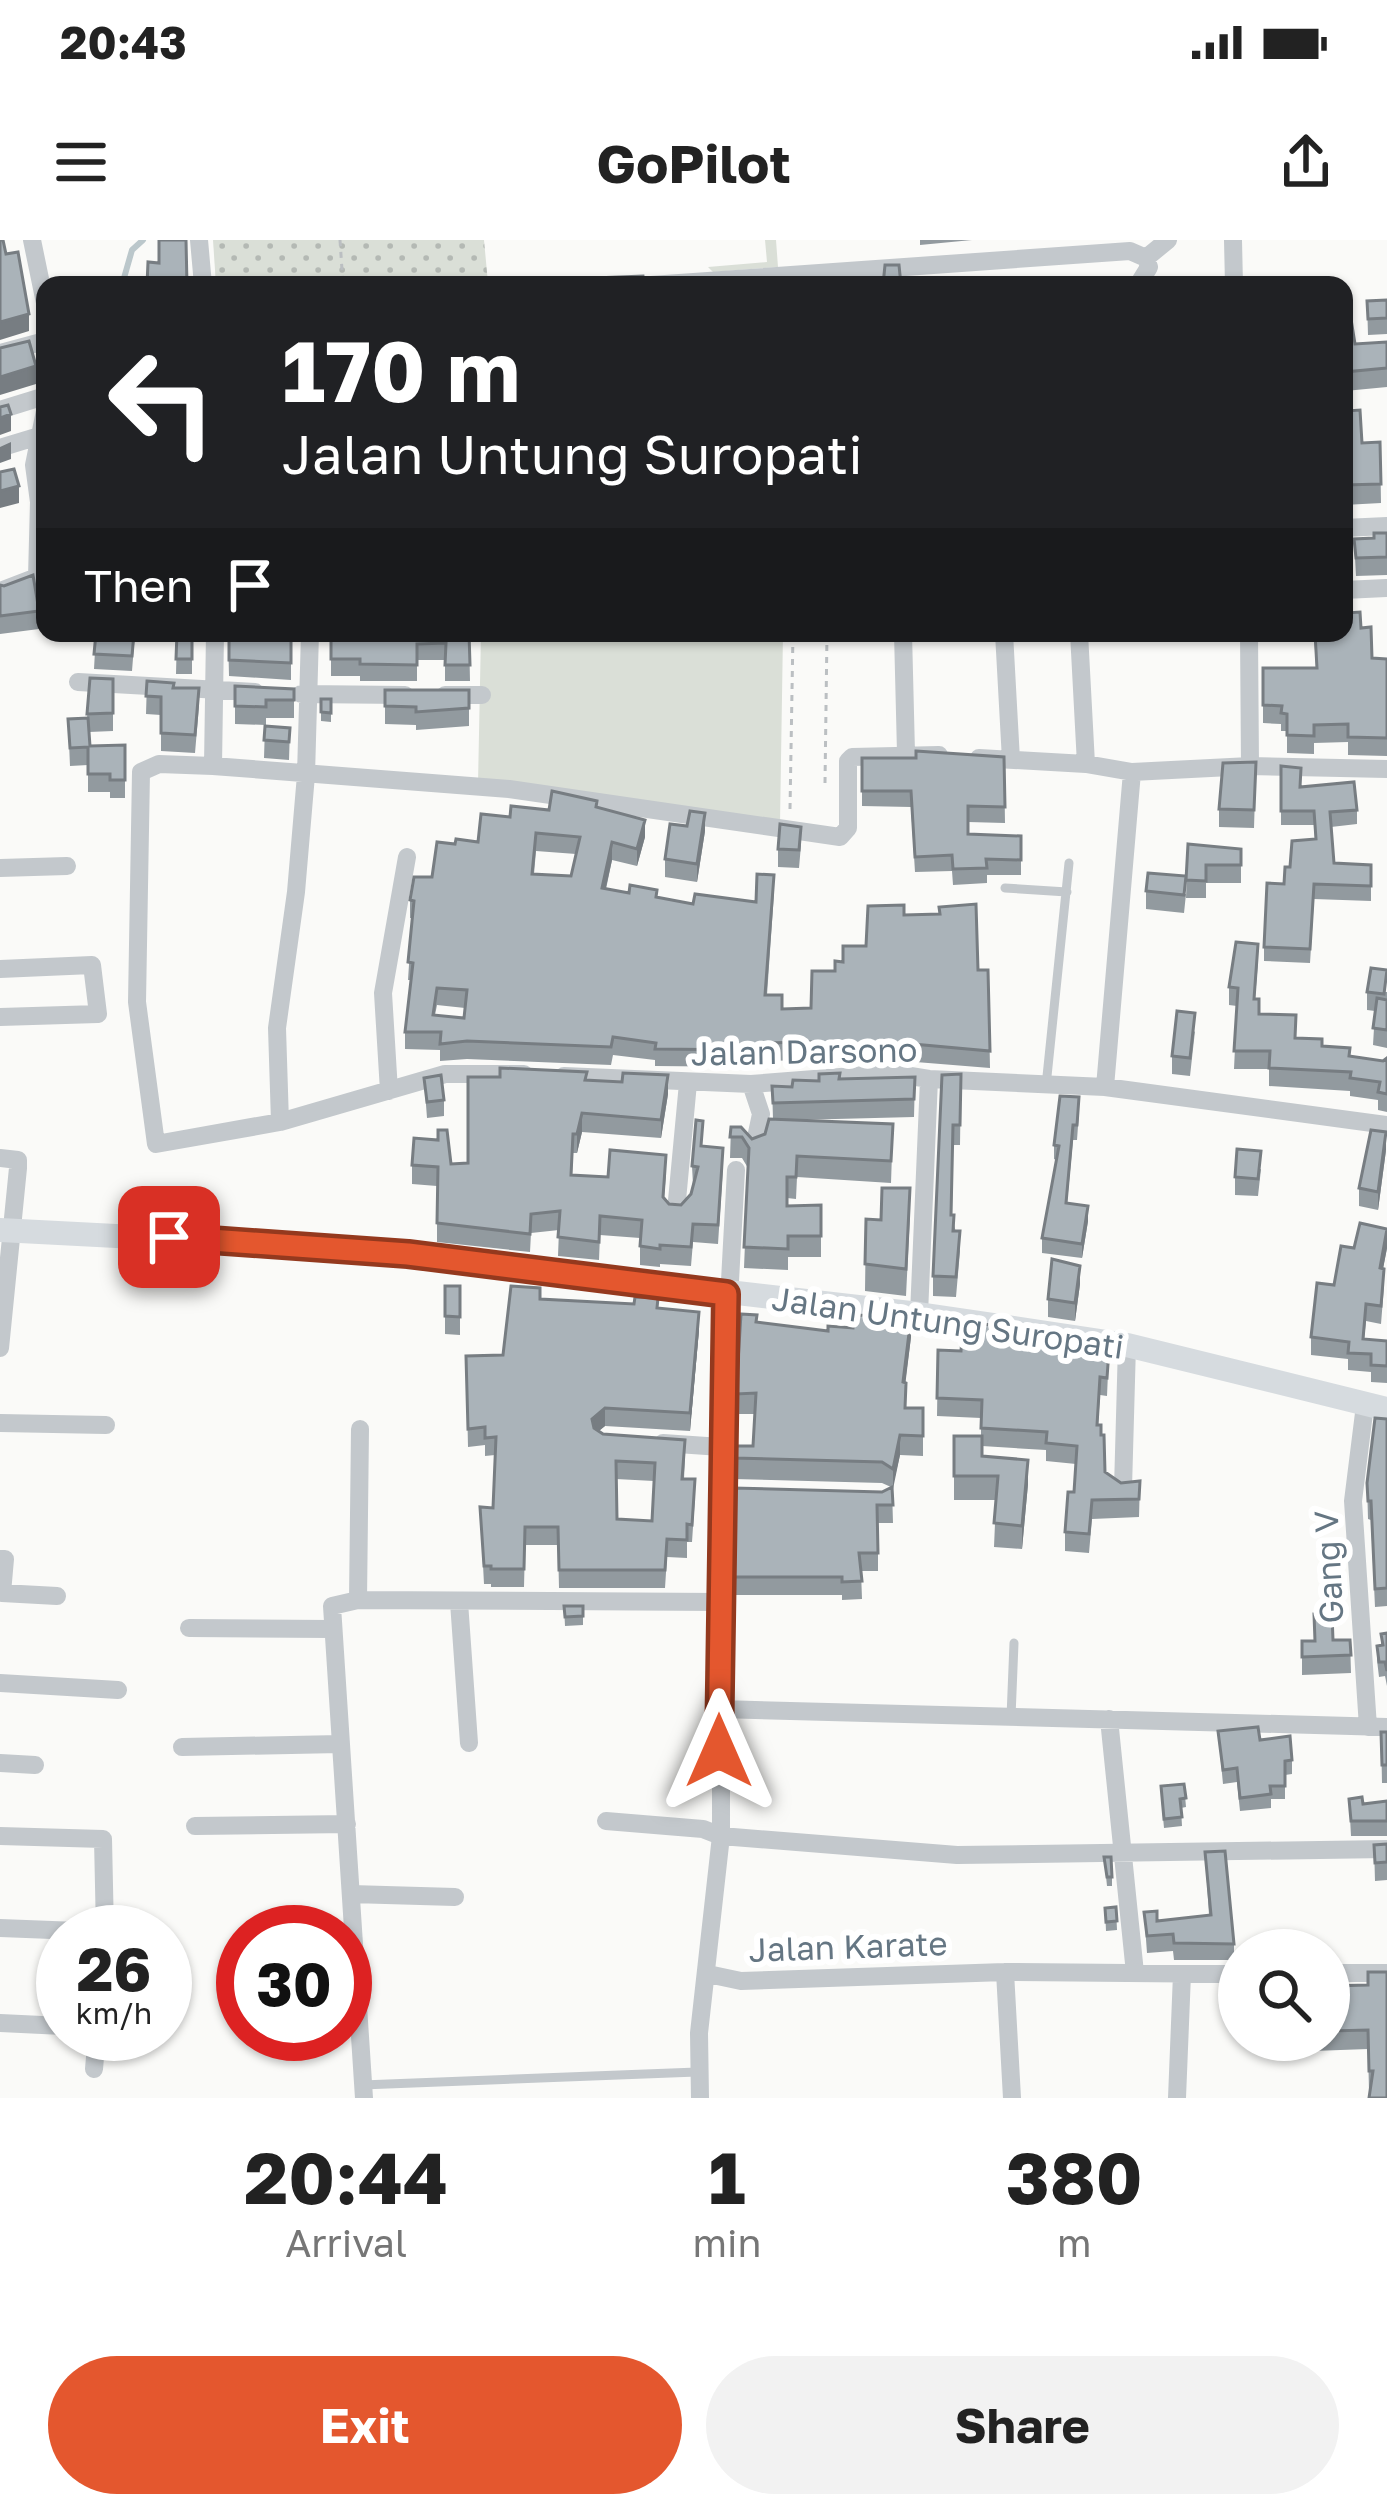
<!DOCTYPE html>
<style>
body{margin:0;font-family:"Golos Text",sans-serif;background:#f2f2f2;color:#222;height:100vh;display:flex;flex-direction:column;font-size:45px;white-space:nowrap}
*{box-sizing:border-box;margin:0}
p{font-size:39px;color:#767676}
.icon{flex:none;width:66px;height:66px;fill:none;stroke:currentColor;stroke-width:2;stroke-linecap:round;stroke-linejoin:round}
.map{position:relative;height:1858px;overflow:hidden}
.details{display:flex;flex-direction:column;background:#fff;flex:1}
.details>*{flex:none}
.guide{position:absolute;left:36px;top:36px;width:1317px;height:366px;border-radius:24px;box-shadow:0 3px 9px #0004;background:#202124;color:#fff;overflow:hidden}
.fabs{position:absolute;left:1218px;top:1689px;display:grid;gap:24px}
.fabs a{display:grid;place-items:center;width:132px;height:132px;border-radius:50%;background:#fff;box-shadow:0 3px 9px #0004;font-size:60px}
.speed{position:absolute;left:36px;top:1665px;display:flex;gap:24px;font-size:60px;font-weight:700;text-align:center}
.speed>*{display:grid;place-content:center;width:156px;height:156px;border-radius:50%;background:#fff;box-shadow:0 3px 9px #0004;line-height:1}
.speed small{font-size:30px;font-weight:400}
.speed .limit{border:18px solid #d22;background:#fff;color:#111}
.pin{position:absolute;display:grid;place-items:center;width:102px;height:102px;color:#fff;margin:-51px;border-radius:24px;box-shadow:0 6px 18px #0006}
.me{position:absolute;width:132px;margin:-66px;rotate:0deg;stroke-linejoin:round;filter:drop-shadow(0 0 9px #0008)}
.turn{display:flex;align-items:center;gap:42px;height:252px;padding:0 48px;font-size:54px}
.turn .icon{width:156px;height:156px;stroke-width:2.5}
.turn b{display:block;font-size:84px;line-height:102px}
.then{display:flex;align-items:center;height:114px;padding:0 48px;background:#0003;gap:24px;font-size:45px}
.eta{display:flex;justify-content:space-evenly;align-items:center;height:204px;text-align:center}
.eta b{font-size:72px;font-weight:700;line-height:84px}
.action{display:flex;gap:24px;margin-top:auto;padding:24px 48px}
.action a{flex:1;height:138px;border-radius:72px;background:#e4572e;color:#fff;font-size:48px;font-weight:700;line-height:138px;text-align:center}
.action a+a{background:#f2f2f2;color:#222}
.status{display:flex;justify-content:space-between;align-items:center;height:84px;padding:0 60px;background:#fff;direction:ltr}
.status svg{height:33px;fill:currentColor}
header{display:flex;justify-content:space-between;align-items:center;height:156px;padding:0 48px;background:#fff;font-size:54px;font-weight:700}
.map>svg:first-child{display:block}
</style>
<div class="status"><b>20:43</b><svg viewBox="0 0 49 12"><path d="M0 12V9h3v3zM5 12V6h3v6zM10 12V3h3v9zM15 12V0h3v12zM26 1h20v11H26zM47 4h2v5h-2z"/></svg></div>
<header><svg class="icon" aria-label="menu" viewBox="0 0 24 24"><path d="M4 6h16M4 12h16M4 18h16"/></svg>GoPilot<svg class="icon" aria-label="share" viewBox="0 0 24 24"><path d="M12 15V3M7 8l5-5 5 5M5 13v7h14v-7"/></svg></header>
<div class="map">
<svg width="1387" height="1858" viewBox="0 0 1387 1858">
<defs>
<pattern id="grass-dots" width="8" height="8" patternUnits="userSpaceOnUse" patternTransform="scale(3)"><rect width="8" height="8" fill="#dadfd7"/><path d="M2 2h.1M6 6h.1" fill="none" stroke="#b4b9b4" stroke-width="1.8" stroke-linecap="round"/></pattern>
</defs>
<rect width="100%" height="100%" fill="#fafaf8"/>
<path fill="url(#grass-dots)" d="M213,0H484L488,43L216,45Z"/>
<path fill="#dadfd7" d="M765,0H776L778,27L713,32L708,27L767,22Z
M481,393H783L780,584L478,544Z"/>
<g fill="none" stroke-linecap="round" stroke-linejoin="round">
<path stroke="#bbc7cb" stroke-width="6" d="M122,45L132,10L143,0"/>
<path stroke="#bbbfc2" stroke-width="3" stroke-dasharray="6 6" stroke-linecap="butt" d="M340,0L343,45
M825,543L827,393
M790,569L793,393"/>
<path stroke="#c3c8cc" stroke-width="9" d="M1005,648L1067,652
M1046,846L1069,623
M1011,1477L1014,1403
M362,1845L697,1832"/>
<path stroke="#c3c8cc" stroke-width="18" d="M32,0L45,63
M199,0L203,45
M1233,0L1234,45
M1146,18L1168,0
M651,45L1130,11L1146,18L1149,27L1138,45
M0,113L45,101
M0,170L45,156
M0,208L39,196
M1344,288L1387,286
M1344,350L1386,348
M0,351L37,337L39,262L34,225L45,171
M266,393H387
M903,393L906,513
M1004,393L1011,520
M1079,393L1086,524
M1249,393L1250,526
M78,442L255,452
M301,454L405,455
M445,455H482
M979,518L1086,524L1132,532L1250,526L1387,529
M213,526L215,393
M0,628L67,626
M0,729L92,725L98,774L0,777
M524,834H445L280,882L156,904L137,762L141,532L159,524L213,526L509,549L840,597L848,588V521L852,517L939,515
M564,836L751,844L892,833L929,839L1105,847L1387,885
M751,844L761,874L754,907
M1105,847L1132,532
M389,851L383,753L407,617
M280,882L277,788L296,652L306,535L310,393
M0,918L18,920V928L0,1108
M676,971L688,843
M919,1074L929,839
M1365,1165L1353,1261L1368,1487
M0,1183L106,1185
M663,1203L721,1207
M1123,1248L1127,1105
M0,1319H5L2,1353L57,1356
M358,1360L360,1189
M459,1362L469,1503
M189,1388L331,1389
M0,1443L118,1450
M719,1469L1387,1487
M1109,1479L1135,1733
M182,1507L340,1504
M0,1523L35,1525
M606,1581L703,1589L721,1596L957,1615L1387,1609
M195,1586L347,1584
M0,1596L103,1599L105,1692
M351,1654L455,1657
M0,1688L104,1692
M1005,1732L1012,1858
M1329,1733H1387
M708,1734L741,1741L1005,1732L1239,1734
M0,1783L63,1786
M94,1829L97,1794
M364,1858L332,1366L358,1360L720,1362
M700,1858L699,1793L721,1596V1207L736,930
M1177,1858L1182,1734"/>
<path stroke="#d6dbdf" stroke-width="24" d="M0,990L348,1008L919,1074L1127,1105L1387,1169"/>
</g>
<path fill="#929a9f" fill-rule="evenodd" d="M920,0H972L920,5Z
M1387,60V94L1368,95L1367,61Z
M1344,80L1355,104L1387,102V147L1345,151L1347,171L1362,203L1380,202L1381,263L1344,265Z
M1387,293V335L1356,336L1354,299L1374,298Z
M0,345L39,371V389L0,394Z
M1347,373L1361,388L1372,418L1387,419V516L1348,515V502L1314,503V514L1287,513V491H1281V484L1263,483V428H1316L1314,393H1344Z
M96,393H135L132,431L94,429Z
M177,393H192V434H176Z
M228,393H291V440L229,436Z
M331,393H469L470,441H445V420H417V441H360V436H331Z
M90,438L113,439V491L89,492L90,506L125,505V558H110V552H88V525L70,526L68,479L87,478Z
M147,441L173,448L199,466L195,513L161,511V475L146,474Z
M235,446L294,449V478H266V485L235,484Z
M385,450H469V486L416,490V485L385,484Z
M321,459H331V482L321,481Z
M265,486L290,488L289,520L264,518Z
M1004,517L1005,583L968,582V594L1021,596V635H987V643L953,645L952,631L915,632L911,567L862,566V518Z
M1256,522L1254,588L1219,587V569Z
M1281,526L1301,547L1357,570V584L1331,587L1334,623L1371,625V661L1314,659L1310,723L1264,721V707L1290,627L1315,599L1314,585H1281Z
M597,568L645,597L637,626L612,620L606,649L693,664L756,662L774,653L767,755L782,769L811,768L835,731L843,722L904,675L978,730H988L990,828L891,820L811,826V820L758,821V827L655,826V820L613,815L611,825L467,819L440,821V810L405,809V792L411,740H408L412,678H410V660L432,637L455,604L478,602L510,577L549,570ZM536,611L576,614L571,636L534,634ZM437,765L465,768L464,778L435,775Z
M705,591L697,642L665,637V619Z
M1188,604L1241,609V643H1206V658H1186Z
M801,605L799,628L778,627V609Z
M1146,651L1186,654L1184,673L1146,669Z
M1258,722L1255,759L1259,774L1296,798L1350,816L1383,821L1387,818V872L1378,870V860L1350,856V851L1269,846V829H1234L1237,766L1229,765V747Z
M1367,752H1387V808L1373,805L1375,771L1367,770Z
M1195,791L1190,836L1172,834V816Z
M961,834L960,905H953L952,975L960,1011L956,1057L933,1056V1036Z
M915,837L914,877L796,880L893,884L891,943L797,937L796,959L787,958V966L821,965V1017H788V1030L744,1028L748,928L742,918H730L731,887L752,899L765,894L773,879L772,846L792,847L839,839Z
M424,838L444,860V876L427,878Z
M587,840L668,854L661,898L582,892L577,913H573L572,935L608,937L666,934L664,958L669,964L681,965L691,954L693,945L692,926L703,907L723,927L718,1004L693,1002L691,1026L660,1024V1027L640,1025V998L600,995L599,1020L558,1016L559,990L531,993L530,1012L437,1002V946L412,944V925L468,923Z
M1079,872L1077,900H1073L1067,963L1088,981L1082,1018L1042,1013V998L1056,920L1054,919V905Z
M1386,910L1378,970L1359,966V948Z
M1261,929L1258,956L1235,955V937Z
M910,975L906,1056L865,1051L866,979L881,980Z
M1354,1008H1387L1383,1028L1384,1046L1381,1084L1366,1081L1364,1099L1387,1101V1143L1371,1142V1132L1348,1130V1119L1311,1115V1097L1334,1045Z
M1080,1044L1075,1081L1048,1077V1059Z
M445,1046H460V1095L445,1094Z
M540,1059L658,1068L699,1090L690,1191L605,1186L598,1191L603,1194L685,1218L684,1239L695,1257L692,1302H687V1318L667,1317L665,1348H559L558,1305H525L524,1347H491V1344H484L480,1267L493,1268L495,1215L485,1216V1205L468,1207L466,1116L503,1115ZM616,1239L654,1241L652,1281L617,1279Z
M757,1082L828,1091L911,1097L905,1143L906,1168H923V1216L900,1215L892,1249L893,1283H878V1331H861L862,1359L842,1360V1355H734V1248L882,1252L891,1247L882,1243L734,1239V1206H753L755,1174H736V1154Z
M1010,1097L1078,1109L1109,1110L1107,1156L1100,1155L1098,1185L1101,1195L1105,1232L1121,1243L1140,1241L1139,1277L1092,1279L1089,1313L1065,1311V1292L1074,1252L1076,1224L1046,1221V1210L982,1206V1216L1028,1244L1022,1309L994,1307L996,1260H954V1196H981V1178L937,1176L938,1110L961,1111Z
M1387,1179V1366L1375,1367L1371,1280L1368,1279L1367,1243Z
M564,1366L583,1376V1385L565,1386Z
M1387,1393V1446L1385,1436L1379,1437L1377,1420V1406L1381,1405V1394Z
M1350,1400L1351,1433L1302,1435V1401Z
M1218,1491L1260,1500L1292,1520V1534L1285,1535V1559H1271V1568L1240,1571L1237,1542L1223,1544Z
M1381,1492H1387V1543H1382Z
M1184,1544L1186,1567L1181,1568L1182,1586L1164,1588L1161,1555Z
M1349,1559L1363,1564L1387,1561V1596H1351Z
M1387,1604V1640L1375,1641L1374,1605Z
M1205,1612L1234,1704V1720H1174L1173,1711L1147,1713L1144,1672L1157,1681L1209,1675Z
M1104,1617L1112,1637V1646H1107Z
M1116,1667L1117,1690L1106,1691L1105,1668Z
M1387,1732L1370,1850L1369,1851L1368,1809L1313,1811V1800H1329V1746L1368,1745Z"/>
<path fill="#777d82" d="M29,74V91L0,100V82Z
M36,126V144L0,155V137Z
M11,174V191L0,195V178Z
M11,202V219L0,223V207Z
M19,246V263L0,268V251Z
M705,573V591L697,642V624Z
M645,580V597L637,626V609Z
M612,602V620L602,665V648Z
M668,835V854L661,898V880Z
M582,873V892L577,913V894Z
M1386,892V910L1378,970V952Z
M1088,966V981L1082,1018V1004Z
M1387,991V1008L1380,1045V1028Z
M1080,1026V1044L1075,1081V1063Z
M699,1072V1090L690,1191V1173Z
M911,1077V1097L903,1163V1142Z
M605,1168V1186L592,1197V1179Z
M900,1195V1215L893,1249V1229Z
M1028,1220V1244L1022,1309V1286Z"/>
<path fill="#aab3b9" stroke="#777d82" stroke-width="3" fill-rule="evenodd" d="M0,0H3L6,14L18,12L29,74L0,82Z
M159,0H186L187,45H147L148,22L159,23Z
M885,25H899L901,45H883Z
M643,36L644,45H544V40Z
M1387,60V78L1368,79L1367,61Z
M1351,79L1355,104L1387,102V128L1344,132V80Z
M29,101L36,126L0,137V108Z
M1344,133L1347,171L1360,170L1362,203L1380,202L1381,244L1344,245Z
M8,165L11,174L0,178V167Z
M14,229L19,246L0,251V232Z
M1374,293H1387V317L1356,318L1354,299L1374,298Z
M33,335L39,371L0,376V345L4,346Z
M1344,366H1346L1347,373L1360,372L1361,388L1371,387L1372,418L1387,419V498L1348,497V484L1314,485V496L1287,495V474L1281,473L1282,466L1263,465V428H1317L1315,393H1344Z
M96,393H134L132,416L94,414Z
M177,393H192V419H176Z
M229,393H291V423L229,420Z
M331,393H469L470,425H445L446,403L417,404V425L360,424V419H331Z
M90,438L113,439V473L87,474Z
M147,441L174,443L173,448H199L195,495L161,493V457L146,456Z
M235,446L294,449V460H266V467L235,466Z
M385,450H469V468L416,472V467L385,466Z
M321,459H331V473L321,472Z
M88,478L90,506L125,505V540H110V534H88V507L70,508L68,479Z
M265,486L290,488L289,502L264,500Z
M916,511L1004,517L1005,567L968,566V594L1021,596V620L986,619L987,628L953,629L952,615L915,617L911,551H862V518H916Z
M1256,522L1254,570L1219,569L1223,523Z
M1281,526L1301,528L1300,547L1354,542L1357,570L1330,572L1334,623L1371,625V646L1314,644L1310,709L1264,707L1267,643L1284,644L1285,627H1290L1292,601L1316,599L1314,571H1281Z
M552,551L597,561L596,567L645,580L637,609L612,602L602,648L629,653L630,645L657,650L656,657L693,664L695,654L756,662L757,634L774,635L765,755H782V769L811,768L812,731H835V721L843,722V706H866L868,666L904,665V675L940,674L939,667L976,664L978,730H988L990,811L891,802L811,808V802L758,803V810L655,809L656,803L613,797L611,807L467,801L440,804L441,792H405L413,723L408,722L414,661L410,660L414,637H432L437,602L455,604L456,599L478,602L481,574L510,577L511,566L549,570ZM536,593L580,597L571,636L532,634ZM437,748L467,750L464,778L433,775Z
M690,571L705,573L697,624L665,619L670,584L687,586Z
M780,584L801,587L799,610L778,609Z
M1188,604L1241,609V625H1206V641L1186,640Z
M1148,633L1186,636L1184,655L1146,651Z
M1236,702L1258,704L1254,759H1259V774L1296,775L1295,798L1322,799V806L1350,808L1349,816L1383,821L1387,818V854L1378,852L1380,842L1350,838L1351,832L1269,828L1270,811H1234L1238,748L1229,747Z
M1371,728L1387,730L1384,754L1367,752Z
M1377,758L1387,760V790L1373,788Z
M1177,771L1195,773L1190,818L1172,816Z
M500,828L587,832L585,840L622,842L623,833L668,835L661,880L582,873L577,894H573L571,935L608,937L610,910L666,915L663,957L669,964L681,965L691,954L698,927L692,926L696,880L703,881L701,906L723,908L718,985L693,984L691,1007L660,1005V1009L640,1006L642,980L600,976L599,1002L558,997L560,971L531,974L530,994L437,983L438,927L412,925L414,898L438,900V890H447L451,924L468,923V837H500Z
M840,833L839,839L915,837L914,859L773,863L772,846L792,847L793,840L819,841V834Z
M961,834L960,885H953L951,975H954L953,991H960L956,1037L933,1036L942,835Z
M441,835L444,860L427,862L424,838Z
M1060,856L1079,857L1077,885H1073L1066,963L1088,966L1082,1004L1042,998L1059,906L1054,905Z
M769,879L893,884L891,921L797,916L796,937H787V966L821,965V996H788V1009L744,1007L749,908L742,897H730L731,887H741L752,899L765,894Z
M1371,890L1386,892L1378,952L1359,948Z
M1237,909L1261,911L1258,939L1235,937Z
M882,948H910L906,1029L865,1024L866,979L881,980Z
M1360,983L1387,989L1380,1028L1384,1029L1381,1066L1366,1064L1363,1099L1387,1101V1126L1371,1125V1114L1348,1113L1349,1102L1311,1097L1317,1043L1334,1045L1341,1006L1354,1008Z
M1052,1019L1080,1026L1075,1063L1048,1059Z
M445,1046H460V1077L445,1076Z
M511,1046L540,1048V1059L634,1064L635,1057L658,1058L657,1068L699,1072L690,1173L605,1168L592,1179L594,1188L603,1194L685,1200L682,1239H695L692,1285L687,1284V1300L667,1299L665,1330H559L558,1287H525L524,1329H491V1326H484L480,1267L493,1268L496,1197L485,1198V1187L468,1189L466,1116L503,1115ZM616,1221L655,1223L652,1281L617,1279Z
M741,1074L757,1075L756,1082L828,1091V1086L853,1088L854,1075L911,1077L903,1142L906,1143L905,1168H923V1196L900,1195L893,1229L882,1222L734,1218V1206H753L756,1153L736,1154Z
M963,1083L1010,1086V1097L1078,1098L1077,1109L1109,1110L1107,1138L1100,1137L1097,1185H1101V1195H1104L1105,1232L1121,1243L1140,1241L1139,1259L1092,1260L1089,1294L1065,1292L1068,1252H1074L1077,1206L1046,1203L1047,1192L981,1188L982,1160L937,1158L938,1110L961,1111Z
M1375,1178L1387,1179V1348L1375,1349L1371,1261H1368L1367,1243Z
M954,1196H982V1216L1028,1220L1022,1286L994,1283L998,1236H954Z
M892,1247L893,1265H877L878,1313H859L862,1341L842,1342V1337H734V1248L882,1252Z
M564,1366H583V1376L565,1377Z
M1314,1374H1332L1333,1400H1350L1351,1415L1302,1417V1401H1315Z
M1387,1393V1431L1385,1422H1379L1377,1406L1383,1405L1381,1394Z
M1258,1487L1260,1500L1290,1496L1292,1520L1285,1521V1546H1270L1271,1554L1240,1558L1237,1528L1223,1530L1218,1491Z
M1381,1492H1387V1525H1382Z
M1184,1544L1186,1558L1180,1559L1182,1577L1164,1579L1161,1546Z
M1362,1557L1363,1564L1387,1561V1581H1351L1349,1559Z
M1387,1604V1622L1375,1623L1374,1605Z
M1225,1611L1234,1704L1174,1703L1173,1694L1147,1696L1144,1672L1157,1671V1681L1211,1675L1205,1612Z
M1104,1617H1111L1112,1637H1107Z
M1116,1667L1117,1681L1106,1682L1105,1668Z
M1368,1732H1387V1858H1369L1373,1831H1369L1368,1790L1329,1791V1746L1368,1745Z"/>
<g fill="none" stroke-linecap="round" stroke-linejoin="round">
<defs>
<path id="route" d="M169,997L408,1014L726,1054L719,1511"/>
</defs>
<use href="#route" stroke="#94391e" stroke-width="30"/>
<use href="#route" stroke="#e4572e" stroke-width="21"/>
</g>
<g text-anchor="middle" dominant-baseline="central" stroke-width="12" stroke-linejoin="round" paint-order="stroke">
<g font-size="33" fill="#657683" stroke="#fff">
<text transform="translate(804 811) rotate(-1)">Jalan Darsono</text>
<text transform="translate(948 1082) rotate(8)">Jalan Untung Suropati</text>
<text transform="translate(1328 1327) rotate(-93)">Gang V</text>
<text transform="translate(848 1706) rotate(-2)">Jalan Karate</text>
</g>
</g>
</svg>
<div class="fabs">
<a><svg class="icon" aria-label="search" viewBox="0 0 24 24"><circle cx="10" cy="10" r="6"/><path d="M15 15l6 6"/></svg></a>
</div>
<div class="speed"><div>26<small>km/h</small></div><div class="limit">30</div></div>
<div class="pin" style="left:169px;top:997px;background:#d93025"><svg class="icon" aria-label="arrive" viewBox="0 0 24 24"><path d="M6 21V4h12l-3 4 3 4H6"/></svg></div>
<svg class="me" style="left:719px;top:1511px" viewBox="-20 -20 40 40"><path d="M0-17L14 15 0 8-14 15z" fill="#e4572e" stroke="#fff" stroke-width="4"/></svg>
<div class="guide">
<div class="turn"><svg class="icon" aria-label="left" viewBox="0 0 24 24"><path d="M17 20v-9H6M10 6l-5 5 5 5"/></svg><div><b>170 m</b>Jalan Untung Suropati</div></div>
<div class="then">Then<svg class="icon" aria-label="arrive" viewBox="0 0 24 24"><path d="M6 21V4h12l-3 4 3 4H6"/></svg></div>
</div>
</div>
<section class="details">
<div class="eta">
<div><b>20:44</b><p>Arrival</p></div>
<div><b>1</b><p>min</p></div>
<div><b>380</b><p>m</p></div>
</div>
<div class="action"><a>Exit</a><a>Share</a></div>
</section>
